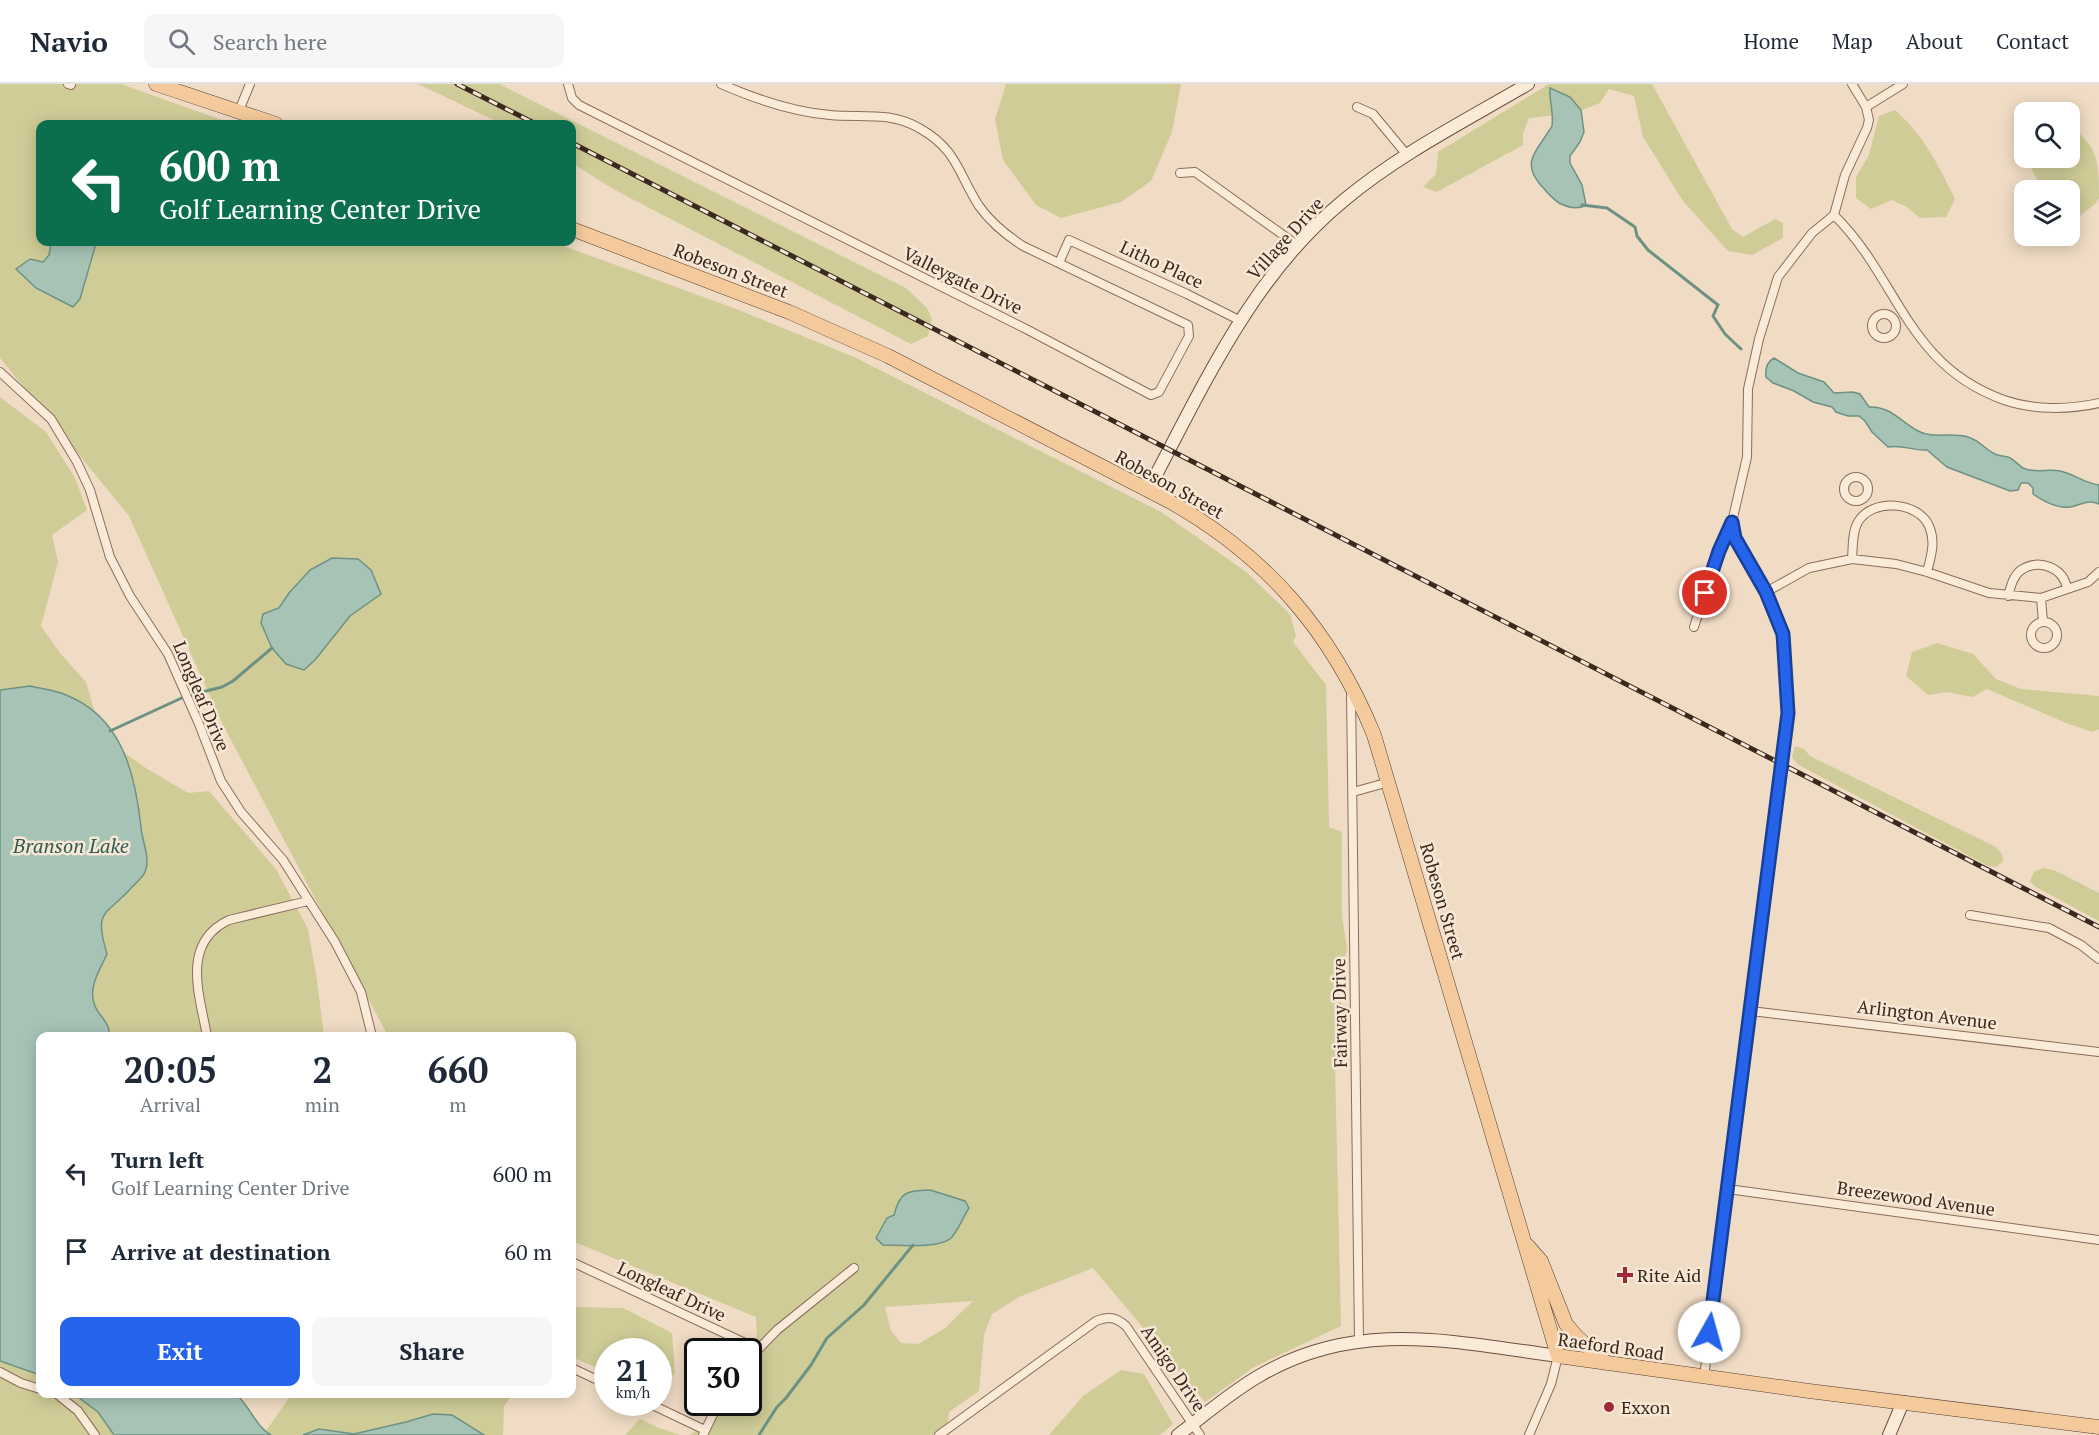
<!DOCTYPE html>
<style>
body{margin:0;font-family:"PT Serif",serif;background:#f6f6f7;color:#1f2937;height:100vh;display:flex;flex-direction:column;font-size:22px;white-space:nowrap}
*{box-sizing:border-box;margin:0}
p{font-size:20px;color:#747a83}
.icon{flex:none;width:33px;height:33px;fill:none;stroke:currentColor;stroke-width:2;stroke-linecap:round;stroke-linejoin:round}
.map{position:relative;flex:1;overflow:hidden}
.details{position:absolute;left:36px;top:948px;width:540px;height:366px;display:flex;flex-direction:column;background:#fff;border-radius:12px;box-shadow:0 3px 15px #0003}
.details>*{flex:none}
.banner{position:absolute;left:36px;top:36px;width:540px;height:126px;border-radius:12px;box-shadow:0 3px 15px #0003;background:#0b6e4f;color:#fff;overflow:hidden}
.buttons{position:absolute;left:2014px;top:18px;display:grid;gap:12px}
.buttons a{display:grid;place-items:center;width:66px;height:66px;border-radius:12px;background:#fff;box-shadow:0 3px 15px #0003;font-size:30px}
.speed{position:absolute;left:594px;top:1254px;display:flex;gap:12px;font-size:30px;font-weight:700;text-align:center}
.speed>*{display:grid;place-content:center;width:78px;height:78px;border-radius:50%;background:#fff;box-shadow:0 3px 15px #0003;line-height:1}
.speed small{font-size:15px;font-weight:400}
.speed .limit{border:3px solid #111;border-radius:9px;background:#fff;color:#111}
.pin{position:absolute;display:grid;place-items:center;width:51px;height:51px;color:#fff;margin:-26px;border:3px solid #fff;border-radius:50%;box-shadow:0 2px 6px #0007}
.me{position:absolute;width:66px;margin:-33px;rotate:7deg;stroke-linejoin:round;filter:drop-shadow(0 0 4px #0008)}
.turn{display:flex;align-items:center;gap:21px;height:126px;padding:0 24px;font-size:27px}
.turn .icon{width:78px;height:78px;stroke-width:2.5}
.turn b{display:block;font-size:42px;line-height:51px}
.eta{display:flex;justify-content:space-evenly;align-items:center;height:102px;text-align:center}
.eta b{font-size:36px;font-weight:700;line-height:42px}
.action{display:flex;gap:12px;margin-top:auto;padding:12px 24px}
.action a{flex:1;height:69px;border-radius:12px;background:#2563eb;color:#fff;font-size:24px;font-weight:700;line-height:69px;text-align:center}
.action a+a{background:#f6f6f7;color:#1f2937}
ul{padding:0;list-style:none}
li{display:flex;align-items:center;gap:18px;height:78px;padding:0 24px}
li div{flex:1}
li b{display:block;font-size:22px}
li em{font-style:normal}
header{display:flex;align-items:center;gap:36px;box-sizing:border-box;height:84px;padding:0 30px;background:#fff;border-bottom:2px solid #e0e1e3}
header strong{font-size:28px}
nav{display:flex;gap:33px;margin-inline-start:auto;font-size:21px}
.search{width:420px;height:54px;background:#f6f6f7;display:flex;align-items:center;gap:15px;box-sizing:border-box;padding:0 21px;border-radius:12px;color:#747a83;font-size:22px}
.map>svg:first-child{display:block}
</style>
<header>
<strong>Navio</strong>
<div class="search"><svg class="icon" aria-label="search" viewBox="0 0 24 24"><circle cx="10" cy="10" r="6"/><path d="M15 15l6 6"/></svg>Search here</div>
<nav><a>Home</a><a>Map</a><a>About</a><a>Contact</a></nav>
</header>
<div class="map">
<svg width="2099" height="1351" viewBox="0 0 2099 1351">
<rect width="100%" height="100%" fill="#f0dcc5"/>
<path fill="#cfcc98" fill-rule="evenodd" d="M0,0H121L233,40H40V158H553L739,226L854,273L1161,428L1245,487L1290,530L1296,552L1293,558L1326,601L1329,743L1342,748V832L1347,865L1341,888L1333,891L1334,919L1341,918L1342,927L1337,931V982H1335L1341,1242L1254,1283L1205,1318L1093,1184L1019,1213L992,1230L984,1251L979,1307L949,1328L947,1351H690L734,1319L748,1318L749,1301L758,1289L756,1233L572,1157V952H388L223,641L129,432L0,274ZM973,1217L944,1245L918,1260L901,1259L891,1247L885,1223Z
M418,0H499L906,204L927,224L932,235L928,252L911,260L613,105L572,79V40H502Z
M1006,0H1181L1172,48L1151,97L1121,118L1061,134L1036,121L1003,76L995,35Z
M1549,0H1652L1732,145L1743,153L1775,135L1783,139V154L1752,171L1728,167L1683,117L1643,53L1634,12L1609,5L1600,19L1574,29L1529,34L1523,50V61L1437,108L1423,103L1436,90L1438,68Z
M1895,26C1924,52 1938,80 1955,115L1946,133L1920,134L1907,123L1892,116L1871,125L1856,114V93L1869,71L1879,32Z
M2073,44C2099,65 2099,79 2099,114L2095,120L2070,140V106H2043L2032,86L2031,74H2070V45Z
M0,313L46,348L75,394L87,426L52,451L58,478L41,542L60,569L86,598L94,626L65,610L30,602L0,606Z
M1937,559L1973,570L1996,595L2021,605L2099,612V645L2093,648L2066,639L1987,605L1972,613L1947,608L1928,611L1906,592L1912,568Z
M1795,662L1804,665L1810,672L1996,763L2002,770L2003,777L1996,783L1988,782L1797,680L1792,673Z
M122,667L146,684L188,709L209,707L276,785L308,845L317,896L324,952H109C110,939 99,933 95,922C87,904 100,886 107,870L100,847L103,830L122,815L148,775L142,757L137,715Z
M2043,784L2054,786L2099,809V837L2034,802L2030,797L2034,788Z
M572,1223L623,1224L672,1249L675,1289L663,1305H659L658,1268H608L607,1288L572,1273Z
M0,1277L40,1291V1310H74L98,1328L114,1351H0Z
M1121,1286L1144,1290L1173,1340L1160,1351H1049L1083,1312Z
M292,1310H513L504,1322L503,1351H484L452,1331L433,1330L406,1338L354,1350L319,1345L303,1351H271L265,1348Z
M640,1335L659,1344L680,1351H625Z"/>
<path fill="#a7c3b6" stroke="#6d9283" stroke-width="1.5" d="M1550,4L1570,13L1581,26L1584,48L1580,58L1570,72V79L1582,101L1586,121C1578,126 1567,123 1559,119C1551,114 1545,106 1539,99C1523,79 1535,68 1547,50C1548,47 1551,45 1552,42C1554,30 1549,16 1550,4Z
M55,158H94L95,163L80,215L73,223L36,204L16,185L30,175L43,178L49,171L51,160Z
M1774,274L1798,289L1824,298L1834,309L1853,308L1860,310L1869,323C1890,322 1900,337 1918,347C1932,355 1952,348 1968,353C1981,357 1984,365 1995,370C1999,372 2003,372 2008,373C2014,375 2018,381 2023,384C2035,390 2047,384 2060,387C2074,390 2084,399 2099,401V420C2087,415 2082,421 2070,423C2056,425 2043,417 2033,410V404L2028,399H2021L2018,406L2010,407L1947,383L1927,366C1912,367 1903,360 1888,363L1872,348L1865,337L1859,332H1848L1836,328L1832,323L1813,318L1794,307L1773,299L1766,293C1765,285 1767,278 1774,274Z
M332,474L358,475L371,486L381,510L350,532L315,576L304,586L286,580L272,564L261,539L263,530L279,524L289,509L310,486Z
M30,602C42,605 55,606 66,611C122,633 135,689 141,743C142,757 151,775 145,788C143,793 137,798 133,802C106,833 93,824 107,870C100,886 87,904 95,922C99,933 111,939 109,952H40V1291L0,1277V606Z
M930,1106L965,1117L969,1124C963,1133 958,1147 951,1154C940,1165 899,1161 883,1161L876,1154L887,1134L894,1131C900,1107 907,1107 930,1106Z
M74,1310H236C249,1321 256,1343 271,1351H114L98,1328Z
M433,1330L452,1331L484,1351H303L319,1345L354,1350L406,1338Z"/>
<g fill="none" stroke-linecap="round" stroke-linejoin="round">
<path stroke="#6d9283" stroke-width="3" d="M1582,121L1607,124L1635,143L1637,152L1648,166L1718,221L1713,232L1725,250L1741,265
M110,647L186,612L222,603L233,597L272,564
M759,1351L777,1323L786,1314L811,1281L827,1254L864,1221L913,1161"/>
<defs>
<path id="street" d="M68,0L71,1
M568,0L572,14L579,21L1028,246L1151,311L1159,308L1189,252L1188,241L1023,162C1006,151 991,139 979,122C958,89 957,65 919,44C890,27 862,34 830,31C795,28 753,14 721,0
M1357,23L1373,30L1407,71
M1866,23L1903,0
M238,29L250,0
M1180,89L1195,88L1297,161
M1834,131C1899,195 1906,281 2004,316C2033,326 2069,326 2099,319
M1059,179L1069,156L1187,210L1241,237
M1872 242a12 12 0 1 1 24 0a12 12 0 1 1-24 0Z
M0,288L51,335L77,378L90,406L110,473L130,512L168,570L199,640L221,697L241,728L283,776L335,858L361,908L372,952
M1844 405a12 12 0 1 1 24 0a12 12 0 1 1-24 0Z
M1852,475C1853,463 1852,448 1858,438C1872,414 1918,417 1929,442C1936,458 1931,472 1927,488
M1766,508L1809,484L1852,475L1896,480L1927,488L1989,509L2041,514L2088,498L2099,488
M2008,512C2011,502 2013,492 2021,486C2040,474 2063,484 2067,504
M2041,514L2043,538
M2031 551a13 13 0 1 1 26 0a13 13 0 1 1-26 0Z
M1694,543L1719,467L1732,438L1747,373L1748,305L1759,255L1778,193L1812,149L1834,131L1845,91L1867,44L1869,36L1866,23L1852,0
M1351,607L1359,1257
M1353,708L1389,698
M1970,831L2049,844L2081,861L2099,875
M1751,927L2099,968
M207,952C200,912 180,859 229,836L308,817
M1728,1105L2099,1156
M572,1178L758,1265
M748,1276L777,1246L854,1184
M572,1284L608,1301
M0,1288L21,1299L40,1305
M1704,1293L1788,629L1783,550L1766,508L1735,454L1732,438
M57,1310L78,1327L95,1351
M646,1318L705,1346
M703,1351L719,1318
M939,1351L1096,1237C1108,1232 1116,1233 1126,1242L1200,1351
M1529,1351L1551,1300L1558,1272"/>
<path id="secondary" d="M1148,406C1203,303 1251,193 1343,117C1399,70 1465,37 1528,0
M1178,1351C1205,1331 1231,1308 1259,1292C1357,1234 1453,1258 1558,1272
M1889,1351L1903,1318"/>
<path id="primary" d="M156,0L276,40
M572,145L789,228L888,272L1169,417C1267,472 1332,548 1374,651L1558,1272L1809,1307L2099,1343
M1527,1161L1541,1177L1566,1240L1576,1252L1606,1279"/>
</defs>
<use href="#street" stroke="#8c6c5a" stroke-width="10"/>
<use href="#secondary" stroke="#6e4d3d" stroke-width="14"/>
<use href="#primary" stroke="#593b2e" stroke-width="15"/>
<use href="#street" stroke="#faebd9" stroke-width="8"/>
<use href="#secondary" stroke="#faebd9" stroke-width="12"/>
<use href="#primary" stroke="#f4ca9c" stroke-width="14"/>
<defs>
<path id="rail" d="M457,0L536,40
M572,59L2099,843"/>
</defs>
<use href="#rail" stroke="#3b281e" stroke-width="5"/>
<use href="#rail" stroke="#f7e7d5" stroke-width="3" stroke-dasharray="9" stroke-linecap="butt"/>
</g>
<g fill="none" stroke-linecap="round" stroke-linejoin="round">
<defs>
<path id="route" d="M1705,509L1719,467L1732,438L1735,454L1766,508L1783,550L1788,629L1709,1248"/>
</defs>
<use href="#route" stroke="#184099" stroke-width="15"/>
<use href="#route" stroke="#2563eb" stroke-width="10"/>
</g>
<g fill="#9d283c" stroke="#f7e7d5" stroke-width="2">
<path d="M1622 1182h6v6h6v6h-6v6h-6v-6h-6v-6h6z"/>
<circle cx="1609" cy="1323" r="6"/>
</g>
<g text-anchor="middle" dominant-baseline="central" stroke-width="5" stroke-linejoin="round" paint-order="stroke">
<g font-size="18" fill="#3b281e" stroke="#f7e7d5">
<text transform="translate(1285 154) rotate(-48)">Village Drive</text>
<text transform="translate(1162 180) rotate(25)">Litho Place</text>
<text transform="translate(731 186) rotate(21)">Robeson Street</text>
<text transform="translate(963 196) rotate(26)">Valleygate Drive</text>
<text transform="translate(1170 400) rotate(29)">Robeson Street</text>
<text transform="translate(202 612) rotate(67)">Longleaf Drive</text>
<text transform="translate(1443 817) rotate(74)">Robeson Street</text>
<text transform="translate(1339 929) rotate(-91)">Fairway Drive</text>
<text transform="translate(1927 930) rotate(7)">Arlington Avenue</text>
<text transform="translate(1916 1114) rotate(8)">Breezewood Avenue</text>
<text transform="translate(672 1207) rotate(25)">Longleaf Drive</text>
<text transform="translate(1611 1262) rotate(8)">Raeford Road</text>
<text transform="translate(1174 1284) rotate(56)">Amigo Drive</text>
</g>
<g font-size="18" fill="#3b281e" stroke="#f7e7d5" text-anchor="start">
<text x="1637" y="1191">Rite Aid</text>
<text x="1621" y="1323">Exxon</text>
</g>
<g font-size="20" font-style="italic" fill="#2d5b51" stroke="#f7e7d5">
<text x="71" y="761">Branson Lake</text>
</g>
</g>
</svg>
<div class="buttons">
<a><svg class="icon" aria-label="search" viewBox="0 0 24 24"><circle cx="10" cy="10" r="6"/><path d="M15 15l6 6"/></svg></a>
<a><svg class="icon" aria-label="layers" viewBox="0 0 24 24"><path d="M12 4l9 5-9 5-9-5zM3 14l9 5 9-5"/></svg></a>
</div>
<div class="speed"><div>21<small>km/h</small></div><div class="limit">30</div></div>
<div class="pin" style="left:1705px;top:509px;background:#d93025"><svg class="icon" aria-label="arrive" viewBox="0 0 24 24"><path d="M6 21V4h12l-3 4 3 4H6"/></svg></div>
<svg class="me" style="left:1709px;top:1248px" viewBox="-20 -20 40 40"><circle r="19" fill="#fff"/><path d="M0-13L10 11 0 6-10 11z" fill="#2563eb"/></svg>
<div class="banner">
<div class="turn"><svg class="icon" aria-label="left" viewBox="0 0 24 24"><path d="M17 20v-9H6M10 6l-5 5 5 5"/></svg><div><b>600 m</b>Golf Learning Center Drive</div></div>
</div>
<section class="details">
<div class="eta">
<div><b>20:05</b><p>Arrival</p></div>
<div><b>2</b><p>min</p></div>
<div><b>660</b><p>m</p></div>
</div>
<ul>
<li><svg class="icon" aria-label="left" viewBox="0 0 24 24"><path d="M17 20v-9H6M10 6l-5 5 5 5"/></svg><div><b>Turn left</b><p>Golf Learning Center Drive</p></div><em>600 m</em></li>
<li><svg class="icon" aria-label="arrive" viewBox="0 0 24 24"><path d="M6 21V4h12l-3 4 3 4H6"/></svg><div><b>Arrive at destination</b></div><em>60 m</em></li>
</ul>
<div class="action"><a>Exit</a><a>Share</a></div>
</section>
</div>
